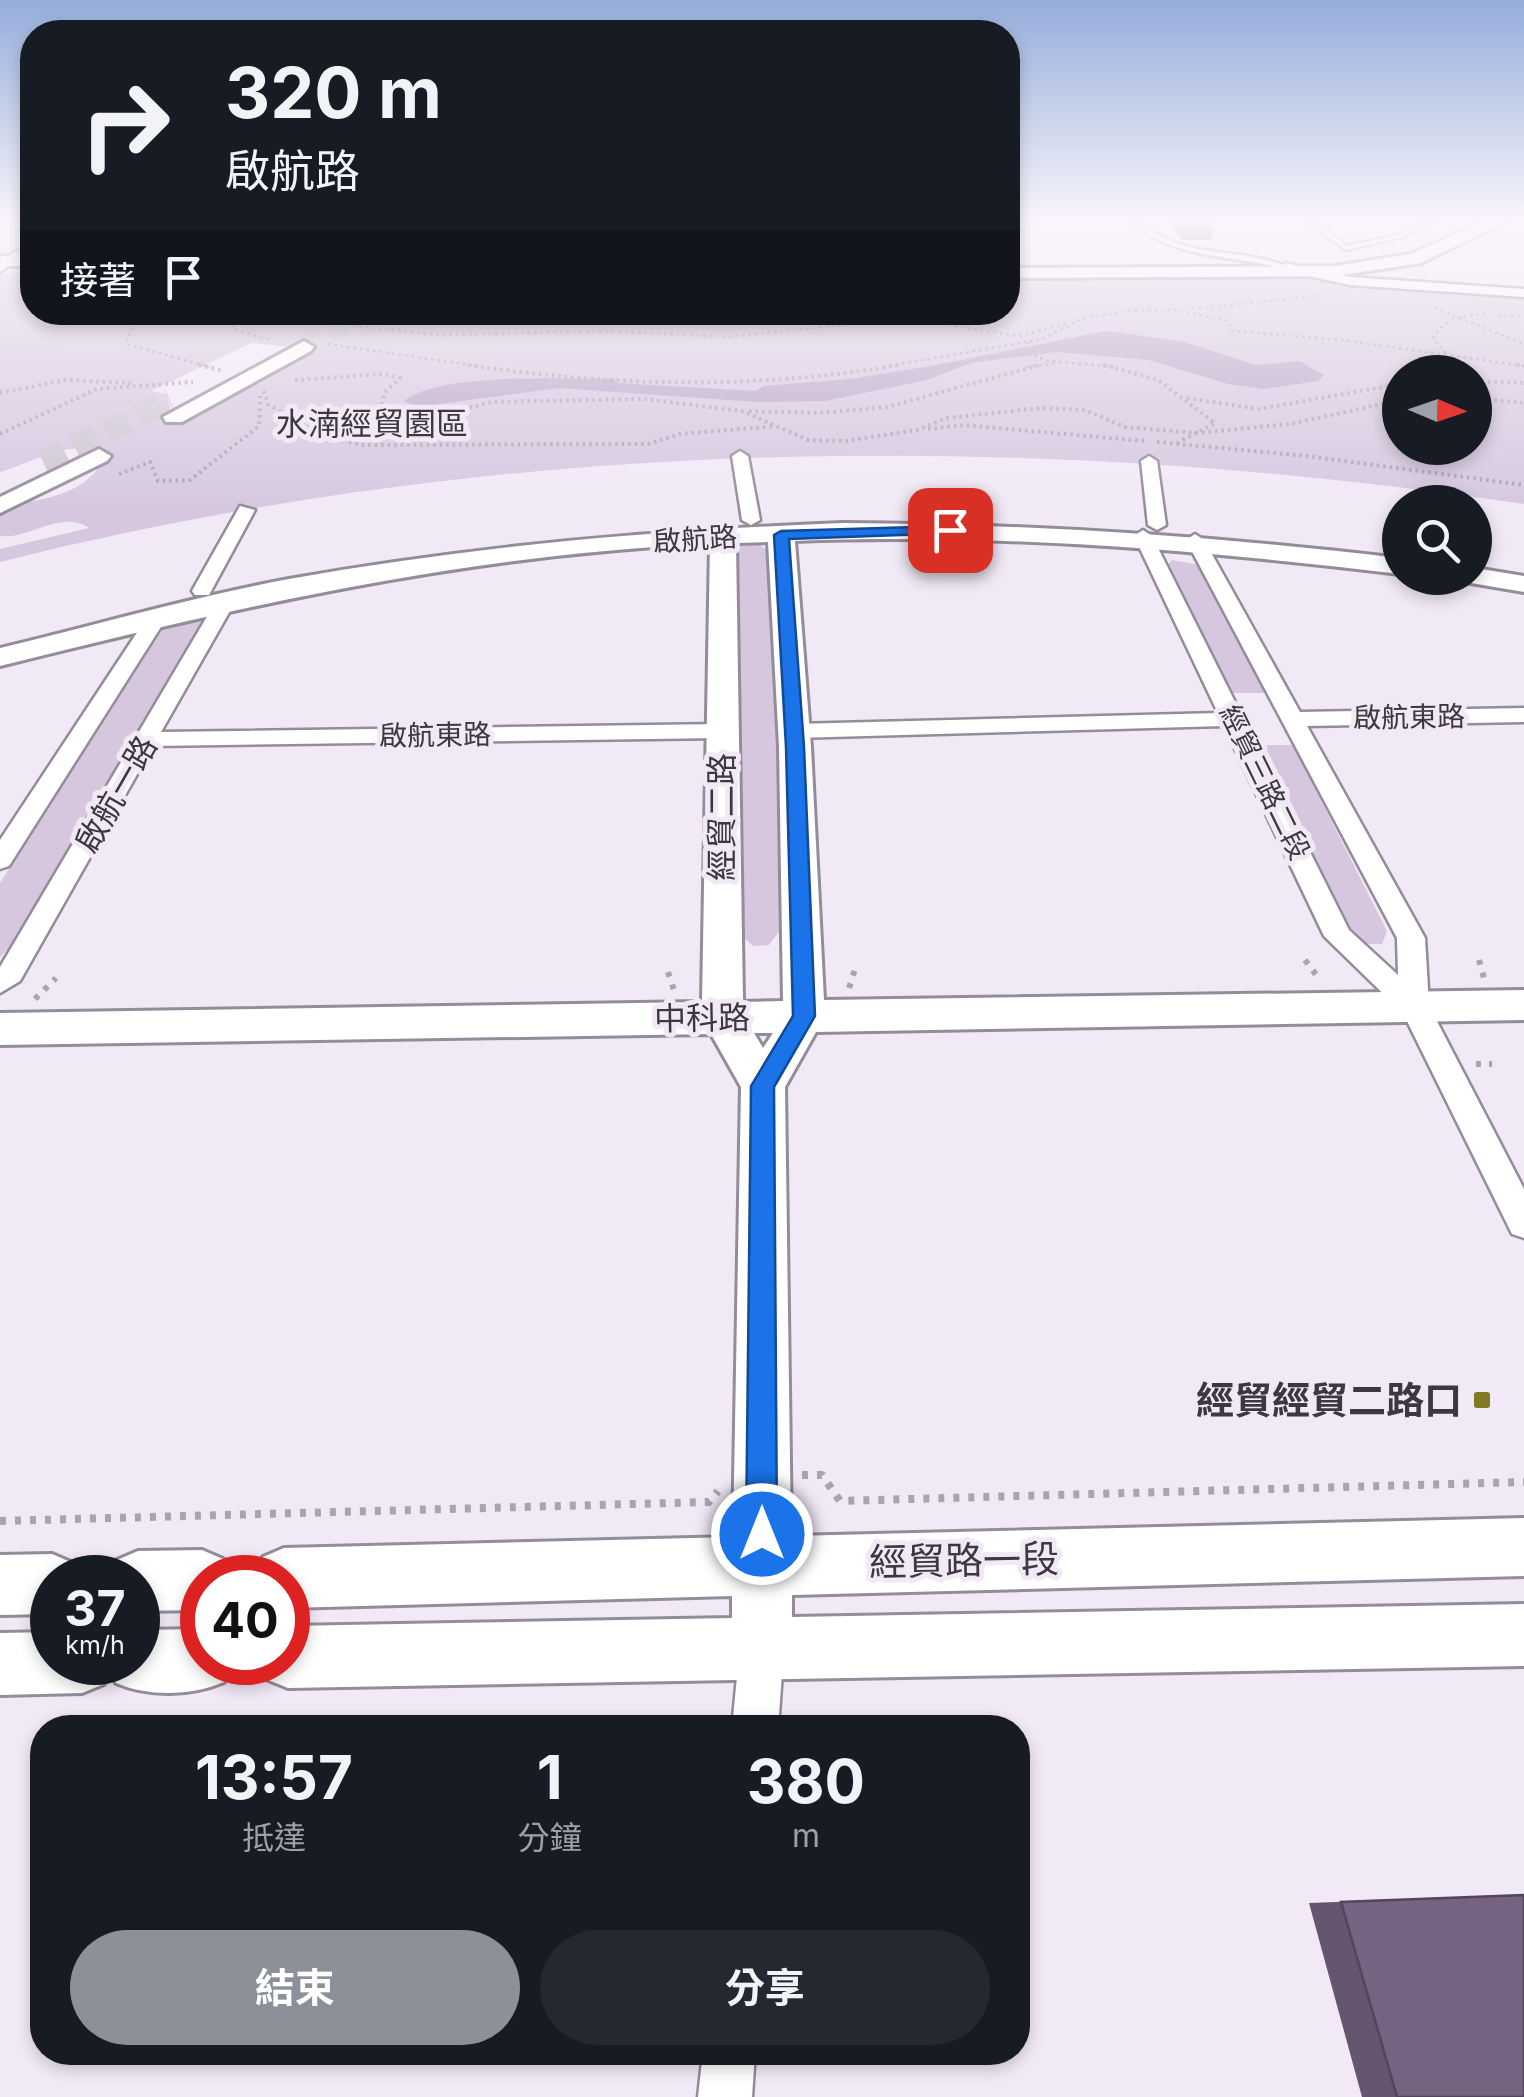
<!DOCTYPE html>
<html lang="zh-TW">
<meta charset="utf-8">
<style>
body{margin:0;font-family:Inter,"Noto Sans TC",sans-serif;background:#242831;color:#f1f3f6;height:100vh;display:flex;flex-direction:column;font-size:38px;white-space:nowrap}
*{box-sizing:border-box;margin:0}
p{font-size:32px;color:#9ea1a6}
.icon{flex:none;width:55px;height:55px;fill:none;stroke:currentColor;stroke-width:2;stroke-linecap:round;stroke-linejoin:round}
.map{position:relative;flex:1;overflow:hidden}
.side{position:absolute;left:30px;top:1715px;width:1000px;height:350px;display:flex;flex-direction:column;background:#171b24;border-radius:40px;box-shadow:0 5px 15px #0003}
.side>*{flex:none}
.hud{position:absolute;left:20px;top:20px;width:1000px;height:305px;border-radius:40px;box-shadow:0 5px 15px #0003;background:#171b24;color:#f1f3f6;overflow:hidden}
.needle{width:65px;rotate:92deg}
.controls{position:absolute;left:1382px;top:355px;display:grid;gap:20px}
.controls a{display:grid;place-items:center;width:110px;height:110px;border-radius:50%;background:#171b24;box-shadow:0 5px 15px #0003;font-size:50px}
.speed{position:absolute;left:30px;top:1555px;display:flex;gap:20px;font-size:50px;font-weight:700;text-align:center}
.speed>*{display:grid;place-content:center;width:130px;height:130px;border-radius:50%;background:#171b24;box-shadow:0 5px 15px #0003;line-height:1}
.speed small{font-size:25px;font-weight:400}
.speed .limit{border:15px solid #d22;background:#fff;color:#111}
.pin{position:absolute;display:grid;place-items:center;width:85px;height:85px;color:#fff;margin:-42px;border-radius:20px;box-shadow:0 5px 15px #0006}
.me{position:absolute;width:110px;margin:-55px;rotate:0deg;stroke-linejoin:round;filter:drop-shadow(0 0 8px #0008)}
.turn{display:flex;align-items:center;gap:35px;height:210px;padding:0 40px;font-size:45px}
.turn .icon{width:130px;height:130px;stroke-width:2.5}
.turn b{display:block;font-size:70px;line-height:85px}
.then{display:flex;align-items:center;height:95px;padding:0 40px;background:#0003;gap:20px;font-size:38px}
.eta{display:flex;justify-content:space-evenly;align-items:center;height:170px;text-align:center}
.eta b{font-size:60px;font-weight:700;line-height:70px}
.primary-button{display:flex;gap:20px;margin-top:auto;padding:20px 40px}
.primary-button a{flex:1;height:115px;border-radius:60px;background:#8c9099;color:#fff;font-size:40px;font-weight:700;line-height:115px;text-align:center}
.primary-button a+a{background:#242831;color:#f1f3f6}
.map>svg:first-child{display:block}
</style>
<div class="map">
<svg width="1524" height="2097" viewBox="0 0 1524 2097">
<rect width="100%" height="100%" fill="#f2e9f7"/>
<path fill="#d6c7df" fill-rule="evenodd" d="M0,273H32V312H1008V277H1314L1411,290L1524,296V504C1017,429 499,436 0,562V549L89,528C61,509 29,540 0,536V505C38,501 87,496 104,458C80,433 29,464 0,472ZM251,343L315,350L173,424L167,394L151,391ZM1400,372H1475V448H1400Z
M740,545H760L771,553L780,725L781,929L769,945L753,946L735,930L732,553Z
M1172,560L1200,565L1267,693H1231L1168,565Z
M207,620L8,949L0,957V883L163,628Z
M1258,745H1293L1387,931L1382,944H1363L1352,936Z"/>
<path fill="#b9a3c5" d="M1105,331L1181,341L1256,365L1299,361L1324,375L1318,381L1264,389L1228,384L1149,360L1056,352L971,363L927,380L825,401L757,402L559,388L417,407L404,401C439,372 566,379 614,379L617,383L756,391L763,386L850,379L937,365Z"/>
<g fill="none" stroke-linecap="round" stroke-linejoin="round">
<path stroke="#cec6d2" stroke-width="19" stroke-dasharray="19 9" stroke-linecap="butt" d="M304,347L368,312"/>
<path stroke="#cec6d2" stroke-width="24" stroke-dasharray="24 11" stroke-linecap="butt" d="M43,462L170,400"/>
<defs>
<path id="lane" d="M1129,218H1135C1180,262 1236,245 1288,267L1285,269C1232,254 1170,261 1129,218Z
M1303,218H1310L1347,246L1397,235L1431,218H1439L1401,237L1346,250Z"/>
<path id="street" d="M32,241V250L0,272V262Z
M1285,263L1350,277L1524,289V297L1350,285L1281,270Z
M740,451L748,456L760,520L751,525L742,520L732,456Z
M1149,456L1157,461L1166,525L1157,530L1148,525L1141,461Z
M240,506L255,510L209,595H195L192,591Z
M1143,530L1152,536L1349,930L1398,975L1397,938L1186,540L1195,534L1204,540L1300,712L1524,708V722L1307,726L1425,938L1429,1006L1524,1189V1238L1512,1234L1403,1013L1324,936L1224,726L795,738L784,731L795,724L1218,713L1134,536Z
M218,598L235,602L161,732L721,724L732,731L721,738L153,746L20,981L0,993V967Z
M156,613L166,619L9,866L0,869V840L146,619Z
M762,1624L777,1631L784,1646L778,1728H732L740,1646L747,1631Z
M703,2052H755L752,2097H698Z"/>
<path id="secondary" d="M1491,218H1512L1421,263L1335,276L1008,278V268L1335,266L1411,254Z
M0,256H32V266H0Z
M304,341L314,347L311,351L182,422H166L163,417Z
M99,449L111,456L107,461L0,513V497Z
M843,523C1030,524 1214,536 1400,558V574C1199,550 997,533 795,541L811,747L824,1000L1524,990V1020L816,1032L785,1087L791,1536L1524,1518V1576L792,1595V1617L1524,1604V1666L288,1688L266,1679L259,1662H288V1626L732,1618V1596L288,1608V1578H254L263,1557L284,1548L733,1537L741,1087L711,1034L0,1045V1013L702,1002L710,544C467,554 234,608 0,666V648C96,625 192,597 289,579C473,546 656,530 843,523ZM768,542L779,747L783,1001L743,1002L736,543ZM754,1033H773L763,1048Z
M1475,568L1524,576V592L1465,582L1462,578H1475Z
M202,1550L223,1559L231,1578H202V1610L138,1611V1578H110L117,1560L138,1551Z
M52,1554L73,1563L79,1578H52V1614L0,1615V1555Z
M202,1629V1662H232L224,1682C191,1696 149,1697 116,1683L110,1669L104,1684L82,1693L0,1695V1633L52,1632V1662H138V1630Z"/>
</defs>
<use href="#lane" stroke="#958c9a" stroke-width="5"/>
<use href="#street" stroke="#958c9a" stroke-width="5"/>
<use href="#secondary" stroke="#958c9a" stroke-width="6"/>
<path stroke="#aba4af" stroke-width="2.5" stroke-dasharray="2.5 4" stroke-linecap="butt" d="M1435,308L1524,344
M1192,309L1318,296
M152,312L135,321L126,344L210,367
M229,312L234,330L271,340
M309,312L357,326L442,335L611,331L728,337L869,322L925,321L1019,336L1068,323
M1498,315L1524,317
M1029,342L1026,352L1048,361L1117,367
M328,344L484,367
M1446,353L1433,338C1445,317 1464,315 1486,314
M883,367L1043,339L1083,318L1136,310H1176L1228,321L1232,331L1342,340L1524,366
M1026,367L1057,363"/>
<path stroke="#aba4af" stroke-width="4" stroke-dasharray="2.5 4" stroke-linecap="butt" d="M199,365L221,370
M468,365C609,386 757,390 898,365
M1103,365L1158,380L1215,423L1177,443
M1517,365L1524,366
M295,380L382,374L400,378L385,392L381,407L403,417L428,419L492,402L644,399L742,411L808,440L845,441L917,430L947,418L1041,408L1085,410L1125,427L1196,433L1290,424L1400,400
M1475,381L1524,383
M264,391L268,404L320,435L361,445L648,444L680,434L776,426
M0,393L65,380L131,383
M1187,398L1259,409L1400,384
M1475,398L1524,403
M749,411L818,413L887,407L1040,365
M928,429L964,425L1144,441
M0,434L97,389L193,382
M1157,442L1307,456L1524,485
M119,474L150,462L158,481L190,480L259,426L260,396"/>
<path stroke="#aba4af" stroke-width="6" stroke-dasharray="5 8" stroke-linecap="butt" d="M1305,960L1320,980
M1479,960L1484,978
M668,972L674,990
M849,988L856,966
M35,999L56,978
M1476,1064H1492"/>
<path stroke="#aba4af" stroke-width="8" stroke-dasharray="6 9" stroke-linecap="butt" d="M802,1475H822L840,1501L1524,1482
M0,1521L709,1502L718,1491"/>
<use href="#lane" fill="#fff" fill-rule="evenodd"/>
<use href="#street" fill="#fff" fill-rule="evenodd"/>
<use href="#secondary" fill="#fff" fill-rule="evenodd"/>
</g>
<path fill="#65556f" d="M1164,218H1205L1214,229L1211,240H1182Z
M1524,1895V2097H1362L1309,1903Z"/>
<path fill="#766381" stroke="#53455a" stroke-width="2.5" d="M1176,218H1205L1214,229H1185Z
M1524,1895V2097H1397L1341,1902Z"/>
<linearGradient id="sky" x2="0" y2="1"><stop stop-color="#95adda"/><stop offset="0.43" stop-color="#f9f5fb"/><stop offset="1" stop-color="#f9f5fb" stop-opacity="0"/></linearGradient>
<rect width="1524" height="512" fill="url(#sky)"/>
<path fill="#1a73e8" stroke="#114b97" stroke-width="2.5" d="M950,526L955,533L789,539L804,747L815,1016L774,1087L777,1534L773,1545L762,1550L751,1545L746,1534L751,1086L793,1016L786,747L774,535L781,531Z"/>
<rect fill="#837a20" stroke="#f2e9f7" stroke-width="4" x="1472" y="1390" width="20" height="20" rx="5"/>
<g text-anchor="middle" dominant-baseline="central" stroke-width="10" stroke-linejoin="round" paint-order="stroke">
<g font-size="28" fill="#3c383e" stroke="#f2e9f7">
<text transform="translate(695 539) rotate(-4)">啟航路</text>
<text transform="translate(1409 717) rotate(-1)">啟航東路</text>
<text transform="translate(435 735) rotate(-1)">啟航東路</text>
<text transform="translate(1265 782) rotate(64)">經貿三路二段</text>
</g>
<g font-size="32" fill="#3c383e" stroke="#f2e9f7">
<text x="372" y="423">水湳經貿園區</text>
</g>
<g font-size="32" fill="#3c383e" stroke="#f2e9f7">
<text transform="translate(116 794) rotate(-60)">啟航一路</text>
<text transform="translate(721 817) rotate(-90)">經貿二路</text>
<text transform="translate(702 1018) rotate(-1)">中科路</text>
</g>
<g font-size="38" font-weight="bold" fill="#3c383e" stroke="#f2e9f7" text-anchor="end">
<text x="1462" y="1400">經貿經貿二路口</text>
</g>
<g font-size="38" fill="#3c383e" stroke="#f2e9f7">
<text transform="translate(964 1560) rotate(-1)">經貿路一段</text>
</g>
</g>
</svg>
<div class="controls">
<a><svg class="needle" viewBox="-14 -14 28 28"><path d="M0-13l5 13h-10z" fill="#e53935"/><path d="M0 13l5-13h-10z" fill="#9ea1a6"/></svg></a>
<a><svg class="icon" aria-label="search" viewBox="0 0 24 24"><circle cx="10" cy="10" r="6"/><path d="M15 15l6 6"/></svg></a>
</div>
<div class="speed"><div>37<small>km/h</small></div><div class="limit">40</div></div>
<div class="pin" style="left:950px;top:530px;background:#d93025"><svg class="icon" aria-label="arrive" viewBox="0 0 24 24"><path d="M6 21V4h12l-3 4 3 4H6"/></svg></div>
<svg class="me" style="left:762px;top:1534px" viewBox="-20 -20 40 40"><circle r="17" fill="#1a73e8" stroke="#fff" stroke-width="3"/><path d="M0-11L8 9 0 5-8 9z" fill="#fff"/></svg>
<div class="hud">
<div class="turn"><svg class="icon" aria-label="right" viewBox="0 0 24 24"><path d="M7 20v-9h11M14 6l5 5-5 5"/></svg><div><b>320 m</b>啟航路</div></div>
<div class="then">接著<svg class="icon" aria-label="arrive" viewBox="0 0 24 24"><path d="M6 21V4h12l-3 4 3 4H6"/></svg></div>
</div>
<section class="side">
<div class="eta">
<div><b>13:57</b><p>抵達</p></div>
<div><b>1</b><p>分鐘</p></div>
<div><b>380</b><p>m</p></div>
</div>
<div class="primary-button"><a>結束</a><a>分享</a></div>
</section>
</div>
